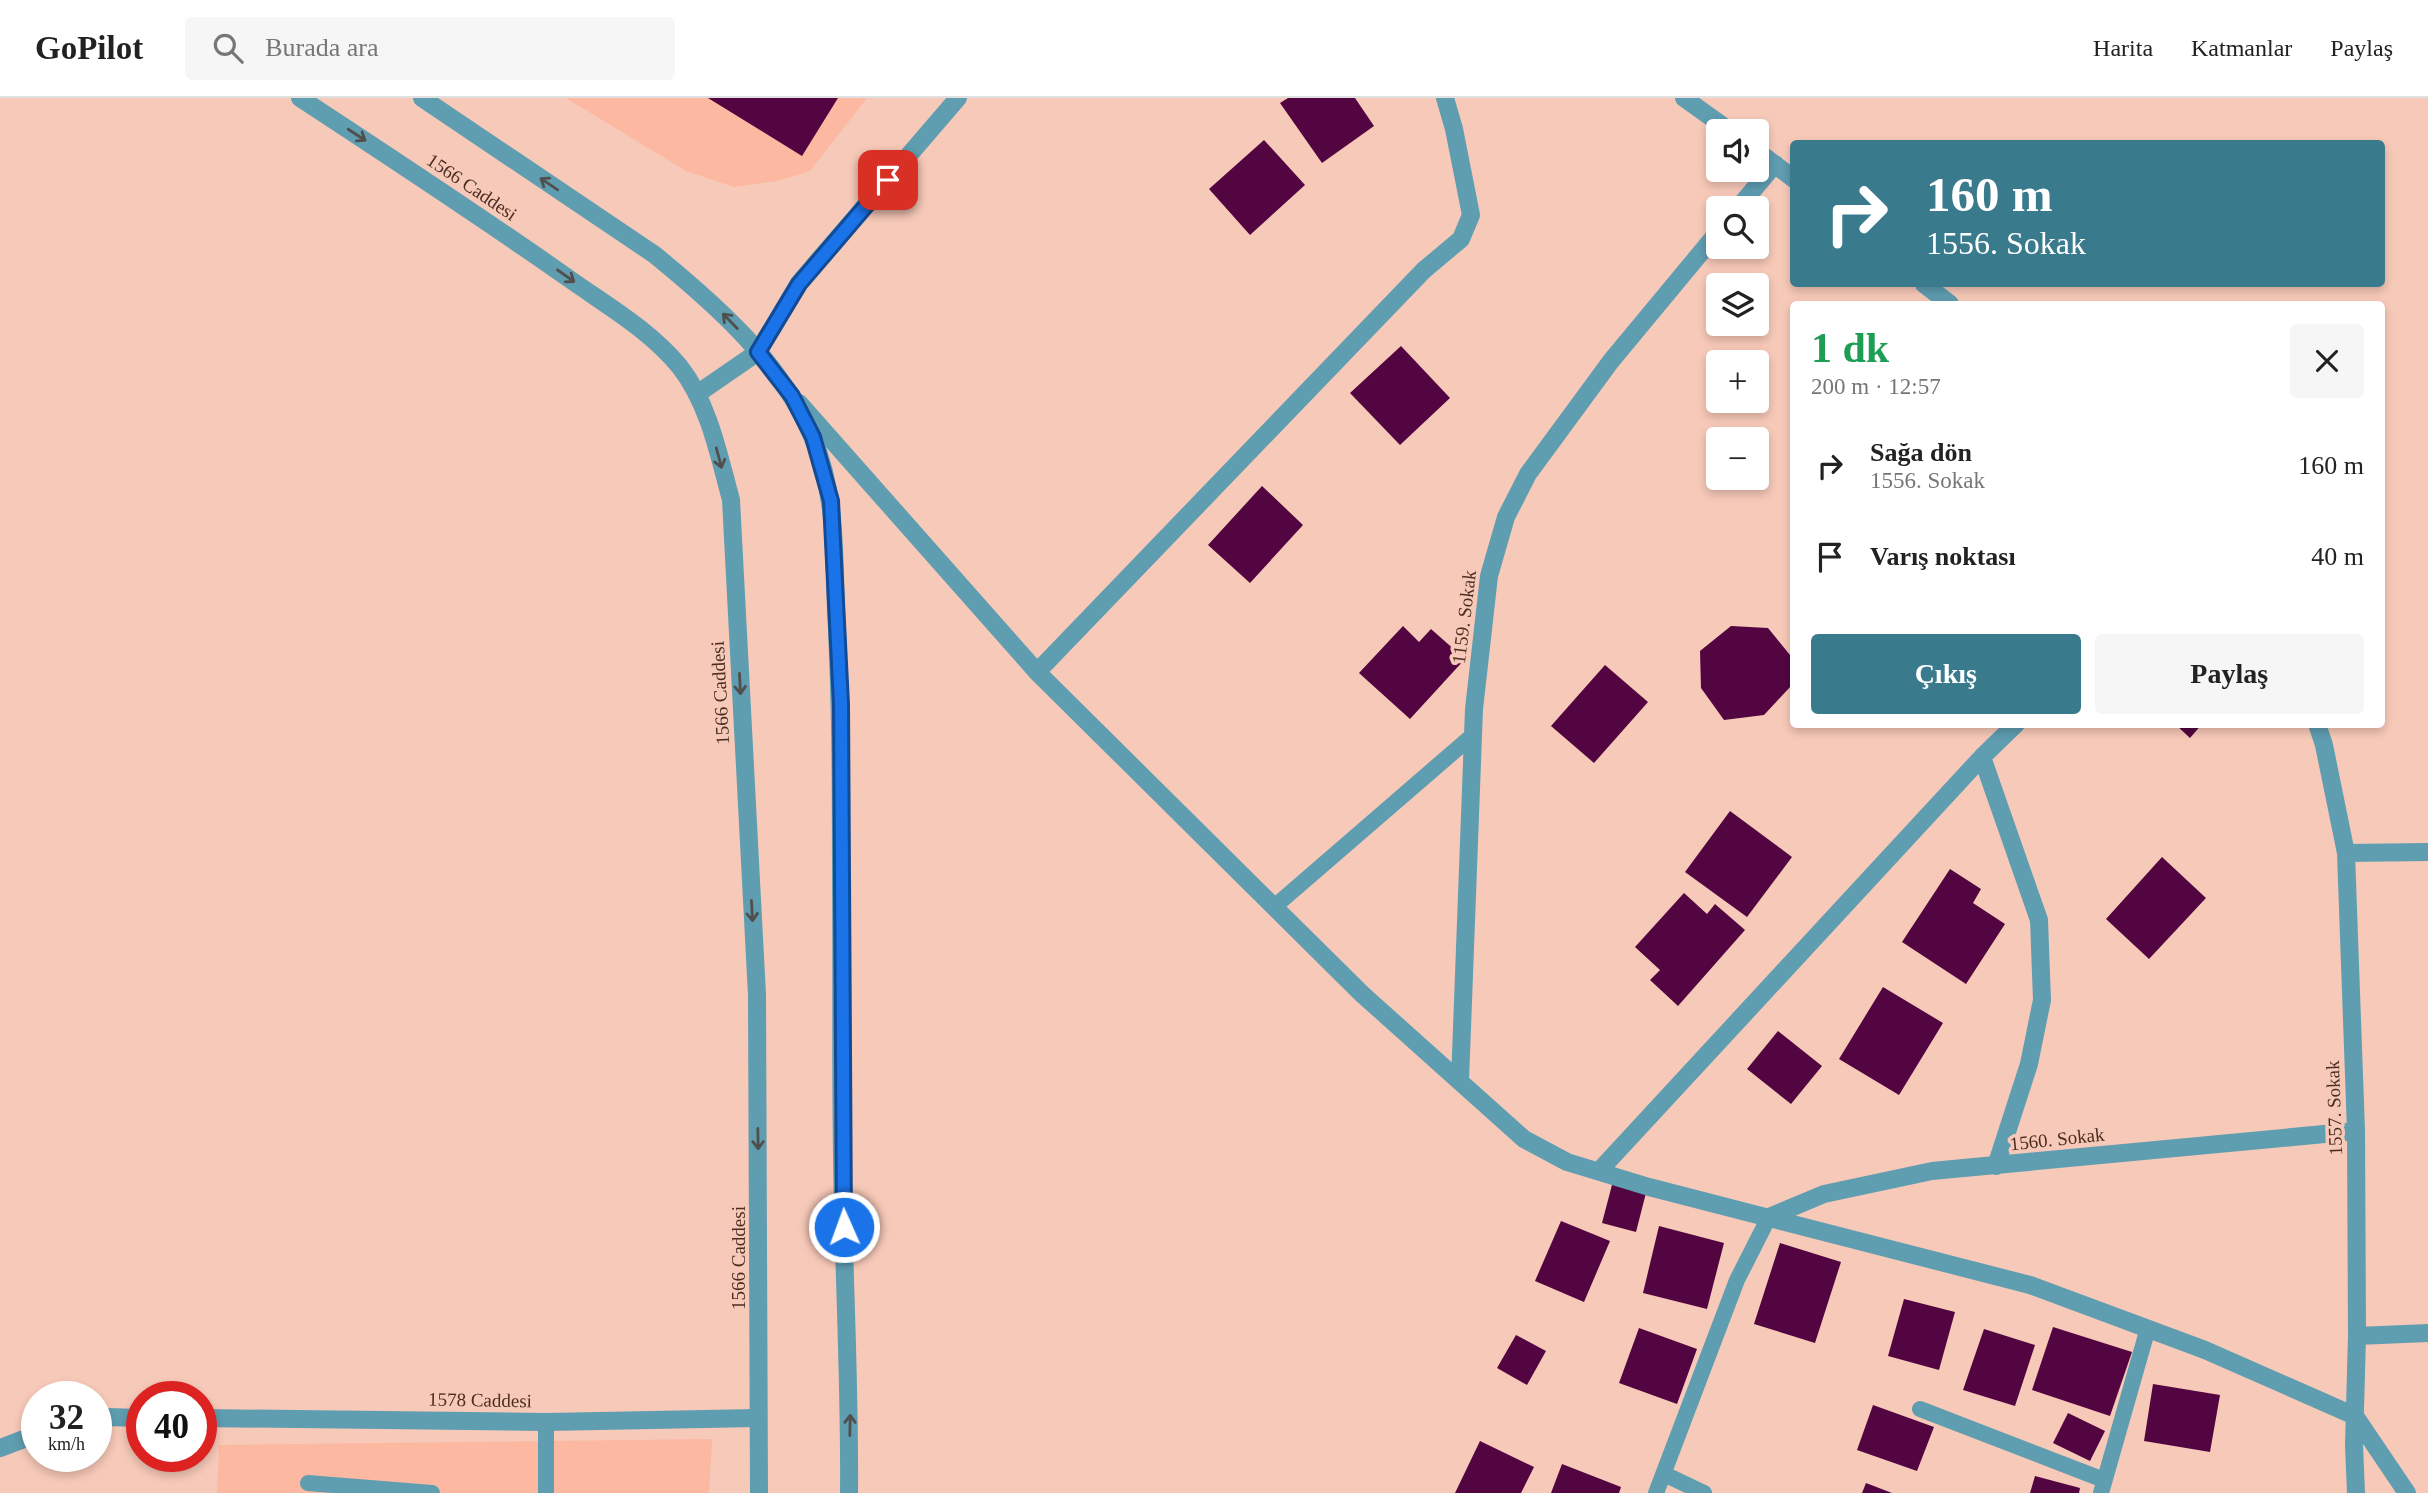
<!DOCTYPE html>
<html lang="tr">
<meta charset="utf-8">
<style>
body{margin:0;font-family:"Times New Roman",serif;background:#f6f6f6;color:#222;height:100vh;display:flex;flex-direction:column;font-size:26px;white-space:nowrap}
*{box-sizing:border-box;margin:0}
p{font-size:23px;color:#767676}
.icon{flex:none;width:38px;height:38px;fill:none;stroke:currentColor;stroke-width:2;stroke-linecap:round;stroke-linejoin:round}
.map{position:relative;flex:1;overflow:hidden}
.details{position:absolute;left:1790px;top:203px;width:595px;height:427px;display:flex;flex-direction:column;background:#fff;border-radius:7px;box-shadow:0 4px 10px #0003}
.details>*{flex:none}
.guide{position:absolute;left:1790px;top:42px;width:595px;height:147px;border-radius:7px;box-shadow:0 4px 10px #0003;background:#397a8d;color:#fff;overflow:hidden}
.tools{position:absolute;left:1706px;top:21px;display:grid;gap:14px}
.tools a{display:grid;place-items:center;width:63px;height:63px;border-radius:7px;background:#fff;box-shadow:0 4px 10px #0003;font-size:35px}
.speed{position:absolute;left:21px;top:1283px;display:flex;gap:14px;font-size:35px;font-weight:700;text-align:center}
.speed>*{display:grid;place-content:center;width:91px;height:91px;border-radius:50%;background:#fff;box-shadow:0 4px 10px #0003;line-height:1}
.speed small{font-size:18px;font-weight:400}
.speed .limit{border:10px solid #d22;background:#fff;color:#111}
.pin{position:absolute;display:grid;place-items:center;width:60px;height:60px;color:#fff;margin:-30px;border-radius:14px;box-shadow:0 4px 10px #0006}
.me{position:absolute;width:77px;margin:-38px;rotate:358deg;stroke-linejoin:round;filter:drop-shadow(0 0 5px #0008)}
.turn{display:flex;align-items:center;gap:24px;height:147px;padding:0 21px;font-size:32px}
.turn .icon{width:91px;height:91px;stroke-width:2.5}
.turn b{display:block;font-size:49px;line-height:60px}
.round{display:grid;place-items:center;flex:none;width:74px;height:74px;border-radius:7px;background:#f6f6f6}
.summary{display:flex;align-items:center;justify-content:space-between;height:119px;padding:0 21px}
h1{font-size:42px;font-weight:800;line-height:52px;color:#1e9e55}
.button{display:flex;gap:14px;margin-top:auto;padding:14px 21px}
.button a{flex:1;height:80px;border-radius:7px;background:#397a8d;color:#fff;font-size:28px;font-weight:800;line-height:80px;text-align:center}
.button a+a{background:#f6f6f6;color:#222}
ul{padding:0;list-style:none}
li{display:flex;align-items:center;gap:21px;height:91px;padding:0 21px}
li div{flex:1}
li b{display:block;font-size:26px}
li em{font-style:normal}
header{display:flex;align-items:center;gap:42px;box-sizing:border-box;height:98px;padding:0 35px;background:#fff;border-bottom:2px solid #e0e0e0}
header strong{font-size:33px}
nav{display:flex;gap:38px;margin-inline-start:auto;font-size:24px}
.search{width:490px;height:63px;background:#f6f6f6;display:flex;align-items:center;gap:18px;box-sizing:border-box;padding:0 24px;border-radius:7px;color:#767676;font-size:26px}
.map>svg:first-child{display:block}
</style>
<header>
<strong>GoPilot</strong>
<div class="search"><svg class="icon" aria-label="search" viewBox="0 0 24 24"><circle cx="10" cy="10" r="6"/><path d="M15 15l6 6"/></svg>Burada ara</div>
<nav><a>Harita</a><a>Katmanlar</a><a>Paylaş</a></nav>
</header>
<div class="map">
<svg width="2428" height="1395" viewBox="0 0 2428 1395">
<rect width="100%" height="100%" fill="#f7c9b8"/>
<path fill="#fcb8a1" d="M566,0H867L810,73L777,83L734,89L686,73Z
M712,1341L709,1395H217L219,1347Z"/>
<path fill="#530541" d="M708,0H838L802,58Z
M1288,0H1355L1374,28L1322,65L1280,5Z
M1264,42L1305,87L1250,137L1209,91Z
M1401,248L1450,300L1400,347L1350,295Z
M1262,388L1303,427L1250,485L1208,447Z
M1403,528L1419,544L1431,531L1465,561L1410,621L1359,575Z
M1731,528L1768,530L1790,557L1791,588L1764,617L1724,622L1701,590L1700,553Z
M1605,567L1648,604L1594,665L1551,628Z
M2175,626H2202L2190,640Z
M1730,713L1792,759L1747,819L1685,774Z
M2162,759L2206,800L2149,861L2106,821Z
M1950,771L1981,791L1973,805L2005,826L1966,886L1902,844Z
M1684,795L1707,816L1715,806L1745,832L1678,908L1650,882L1660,872L1635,849Z
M1883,889L1943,925L1899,997L1839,961Z
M1778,933L1822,968L1791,1006L1747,971Z
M1613,1083L1647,1091L1636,1134L1602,1125Z
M1561,1123L1610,1143L1584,1204L1535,1183Z
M1659,1128L1724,1145L1707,1211L1643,1195Z
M1780,1145L1841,1164L1815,1245L1754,1226Z
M1904,1201L1955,1214L1939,1272L1888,1258Z
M2053,1229L2132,1254L2110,1318L2032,1292Z
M1639,1230L1697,1251L1677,1306L1619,1285Z
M1984,1231L2035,1247L2015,1308L1963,1292Z
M1516,1237L1546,1253L1527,1287L1497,1270Z
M2153,1286L2220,1297L2210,1354L2144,1343Z
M1873,1307L1934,1329L1917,1373L1857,1352Z
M2068,1315L2105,1333L2090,1363L2053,1345Z
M1480,1343L1534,1369L1521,1395H1455Z
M1562,1366L1621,1389L1619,1395H1551Z
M2035,1378L2080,1390L2079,1395H2030Z
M1866,1385L1892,1395H1862Z"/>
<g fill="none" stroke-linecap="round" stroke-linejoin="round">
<path stroke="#5f9db1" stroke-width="16" d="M1274,809L1473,637
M1920,1311L2104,1382
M1664,1376L1704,1395
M308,1385L432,1395
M546,1395V1324
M1656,1395L1737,1182L1769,1119
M2101,1395L2148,1230"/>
<path stroke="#5f9db1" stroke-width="18" d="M1684,0L1730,33
M1757,53L1794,81
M1738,110L1775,66
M1924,186L1950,206
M697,296L758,254L799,185L958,0
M799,305L1037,574L1362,896L1524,1041L1567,1064L1649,1089L2030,1187L2205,1252L2355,1318L2407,1395
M1037,574L1424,172L1461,141L1471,117L1454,31L1445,0
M2317,626L2324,647L2346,755L2356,1033L2357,1238L2354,1347L2356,1395
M1982,659L2039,822L2042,902L2029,966L1996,1068
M2346,755L2428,754
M1460,983L1474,611L1489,478L1506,419L1528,376L1611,263L1718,134
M1599,1073L1982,659L2016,626
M1769,1119L1824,1096L1932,1073L2356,1033
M2357,1238L2428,1235
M201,1320L546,1324L758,1320
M96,1322L106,1319L142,1320
M0,1350L37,1336"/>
<path stroke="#5f9db1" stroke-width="18" d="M300,0C390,59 480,118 568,180C606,207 650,232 680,269C709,306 719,358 731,402L757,897L759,1395
M422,0L655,157C716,207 781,264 812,338C836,393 834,453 836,512C841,606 841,699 841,793C842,898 840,1003 843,1107C845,1203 850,1299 849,1395"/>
</g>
<defs><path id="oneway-shaft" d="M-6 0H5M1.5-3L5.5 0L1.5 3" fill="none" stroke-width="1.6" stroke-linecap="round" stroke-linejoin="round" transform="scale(1.75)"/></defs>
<g stroke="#514f4d">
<use href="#oneway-shaft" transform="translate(357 37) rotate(33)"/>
<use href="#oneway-shaft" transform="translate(549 86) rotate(-146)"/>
<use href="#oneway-shaft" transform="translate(566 178) rotate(35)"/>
<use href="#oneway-shaft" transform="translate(730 223) rotate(-134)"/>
<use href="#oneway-shaft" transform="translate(719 360) rotate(75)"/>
<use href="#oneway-shaft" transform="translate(740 586) rotate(87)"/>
<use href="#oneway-shaft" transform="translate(752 813) rotate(87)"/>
<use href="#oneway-shaft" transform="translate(758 1041) rotate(89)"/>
<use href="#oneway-shaft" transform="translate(850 1327) rotate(-89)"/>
</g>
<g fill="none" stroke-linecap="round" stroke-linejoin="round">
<defs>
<path id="route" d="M844,1129L841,606L831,403L813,339L792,298L758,254L799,186L888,82"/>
</defs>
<use href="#route" stroke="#114b97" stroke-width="18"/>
<use href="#route" stroke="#1a73e8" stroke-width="12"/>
</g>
<g text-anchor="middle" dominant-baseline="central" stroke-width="7" stroke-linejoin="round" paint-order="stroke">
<g font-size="19" fill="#4b2d22" stroke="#f7c9b8">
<text transform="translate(472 89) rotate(34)">1566 Caddesi</text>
<text transform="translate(1464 519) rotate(-83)">1159. Sokak</text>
<text transform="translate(720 595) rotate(-93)">1566 Caddesi</text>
<text transform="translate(2334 1010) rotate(-92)">1557. Sokak</text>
<text transform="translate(2057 1041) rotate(-6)">1560. Sokak</text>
<text transform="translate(738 1160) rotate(-90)">1566 Caddesi</text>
<text transform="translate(480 1302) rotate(1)">1578 Caddesi</text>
</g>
</g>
</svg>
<div class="tools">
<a><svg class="icon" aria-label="sound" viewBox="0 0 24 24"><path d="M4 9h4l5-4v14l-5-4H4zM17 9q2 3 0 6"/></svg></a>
<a><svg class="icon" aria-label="search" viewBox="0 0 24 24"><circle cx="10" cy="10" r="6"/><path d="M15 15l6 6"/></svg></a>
<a><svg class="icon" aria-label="layers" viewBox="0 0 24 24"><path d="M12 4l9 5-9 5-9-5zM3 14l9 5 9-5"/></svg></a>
<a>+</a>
<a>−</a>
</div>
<div class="speed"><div>32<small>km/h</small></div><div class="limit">40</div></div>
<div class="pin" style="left:888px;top:82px;background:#d93025"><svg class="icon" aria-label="arrive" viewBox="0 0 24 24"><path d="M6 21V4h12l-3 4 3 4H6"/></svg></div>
<svg class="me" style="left:844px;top:1129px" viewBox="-20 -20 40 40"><circle r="17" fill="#1a73e8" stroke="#fff" stroke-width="3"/><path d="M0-11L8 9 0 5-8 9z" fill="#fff"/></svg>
<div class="guide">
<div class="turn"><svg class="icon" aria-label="right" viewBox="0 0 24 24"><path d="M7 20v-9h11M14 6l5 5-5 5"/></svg><div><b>160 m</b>1556. Sokak</div></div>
</div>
<section class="details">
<div class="summary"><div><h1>1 dk</h1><p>200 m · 12:57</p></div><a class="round"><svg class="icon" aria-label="close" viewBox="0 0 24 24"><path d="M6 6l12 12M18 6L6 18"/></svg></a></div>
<ul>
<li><svg class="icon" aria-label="right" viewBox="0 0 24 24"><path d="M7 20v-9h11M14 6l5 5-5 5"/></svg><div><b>Sağa dön</b><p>1556. Sokak</p></div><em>160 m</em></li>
<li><svg class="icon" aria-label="arrive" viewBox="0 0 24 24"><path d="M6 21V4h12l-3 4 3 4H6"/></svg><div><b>Varış noktası</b></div><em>40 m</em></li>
</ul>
<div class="button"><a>Çıkış</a><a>Paylaş</a></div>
</section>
</div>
